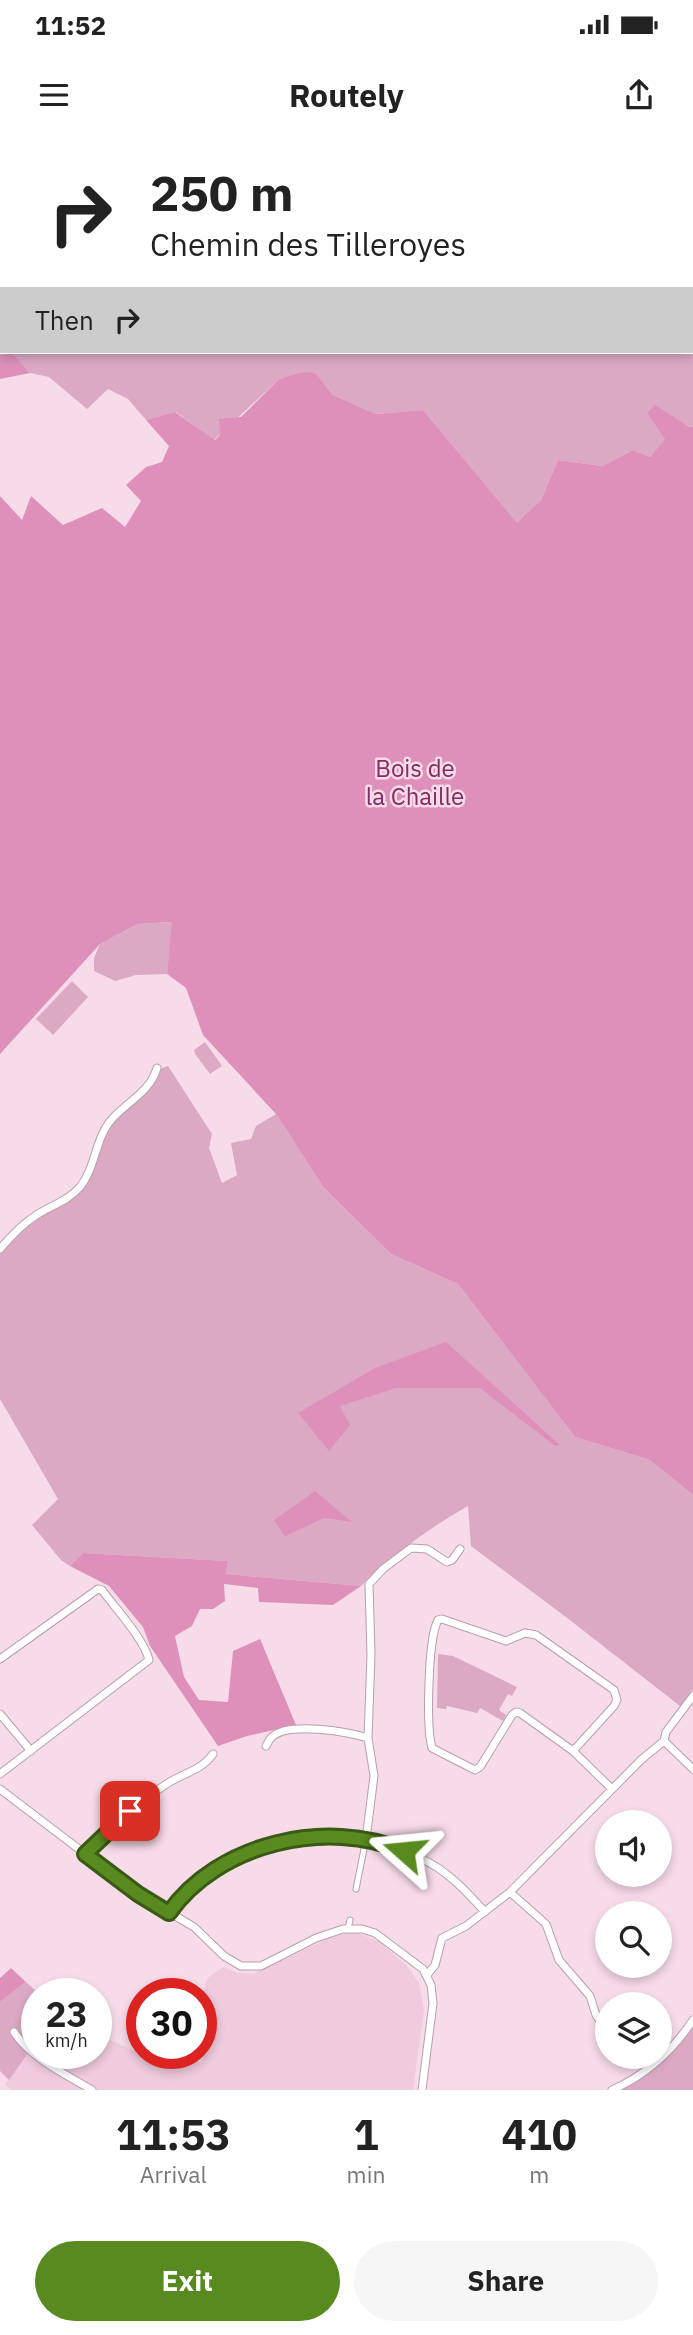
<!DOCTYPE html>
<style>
body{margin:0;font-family:"IBM Plex Sans",sans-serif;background:#f6f6f6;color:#222;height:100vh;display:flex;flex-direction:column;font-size:26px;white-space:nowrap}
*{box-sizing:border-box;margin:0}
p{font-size:23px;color:#767676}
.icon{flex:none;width:38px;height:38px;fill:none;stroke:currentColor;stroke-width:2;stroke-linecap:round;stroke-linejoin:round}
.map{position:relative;height:1950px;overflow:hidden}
.side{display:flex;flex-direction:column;background:#fff;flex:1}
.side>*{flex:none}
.hud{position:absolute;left:0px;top:0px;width:693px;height:214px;box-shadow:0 4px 10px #0003;background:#fff;color:#222;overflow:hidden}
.tools{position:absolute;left:595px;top:1670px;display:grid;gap:14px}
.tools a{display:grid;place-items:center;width:77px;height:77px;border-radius:50%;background:#fff;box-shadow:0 4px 10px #0003;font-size:35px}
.speed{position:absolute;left:21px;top:1838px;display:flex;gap:14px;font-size:35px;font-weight:700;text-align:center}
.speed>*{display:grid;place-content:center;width:91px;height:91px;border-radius:50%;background:#fff;box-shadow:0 4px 10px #0003;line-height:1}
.speed small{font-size:18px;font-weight:400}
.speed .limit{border:10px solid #d22;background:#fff;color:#111}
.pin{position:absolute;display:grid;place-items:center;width:60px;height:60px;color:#fff;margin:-30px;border-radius:14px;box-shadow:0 4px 10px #0006}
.me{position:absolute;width:77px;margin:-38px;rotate:288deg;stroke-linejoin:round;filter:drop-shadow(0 0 5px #0008)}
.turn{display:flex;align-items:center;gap:24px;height:147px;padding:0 35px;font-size:32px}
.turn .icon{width:91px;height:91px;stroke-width:2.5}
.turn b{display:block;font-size:49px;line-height:60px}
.then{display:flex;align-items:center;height:66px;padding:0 35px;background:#0003;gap:14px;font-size:26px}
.eta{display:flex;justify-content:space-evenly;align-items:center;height:119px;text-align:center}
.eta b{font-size:42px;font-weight:700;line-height:49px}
.action{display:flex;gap:14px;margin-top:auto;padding:14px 35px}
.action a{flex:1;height:80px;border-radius:42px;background:#588a1f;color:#fff;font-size:28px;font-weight:700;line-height:80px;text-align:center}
.action a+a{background:#f6f6f6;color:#222}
.status{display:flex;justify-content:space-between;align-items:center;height:49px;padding:0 35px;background:#fff;direction:ltr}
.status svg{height:19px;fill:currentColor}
header{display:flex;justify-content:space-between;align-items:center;height:91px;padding:0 35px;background:#fff;font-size:32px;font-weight:700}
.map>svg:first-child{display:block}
</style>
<div class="status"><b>11:52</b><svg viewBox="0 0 49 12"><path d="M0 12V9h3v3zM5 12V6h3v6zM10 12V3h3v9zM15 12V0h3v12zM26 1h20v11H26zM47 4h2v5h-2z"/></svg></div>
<header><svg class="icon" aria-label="menu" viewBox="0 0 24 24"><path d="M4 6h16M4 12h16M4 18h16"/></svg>Routely<svg class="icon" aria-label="share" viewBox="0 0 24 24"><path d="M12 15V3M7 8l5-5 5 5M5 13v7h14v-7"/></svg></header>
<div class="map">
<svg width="693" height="1950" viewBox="0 0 693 1950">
<rect width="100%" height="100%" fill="#f7dbe9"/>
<path fill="#efcbdd" d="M350,1793L360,1794L380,1802L408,1827L419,1843L424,1870L413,1950H12L5,1945L33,1905L37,1909V1913H96V1894L132,1910L171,1922L182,1915L201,1923L210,1898L202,1872L203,1854L207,1840L211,1835L224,1827L238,1833L253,1834L332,1797Z"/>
<path fill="#dca9c4" d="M0,0H396L2,2V212H691L693,110V287L647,273L666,299L650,317L633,310L602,326L558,320L541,360L517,384L423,270L376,274L333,255L314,233L279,239L214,300L176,272L146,280L128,259L108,249L87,269L49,237L30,233L12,214L0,215Z
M173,782L167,834L136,835L115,841L94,831V818L100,804L138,784Z
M72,841L88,857L53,895L36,879Z
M205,902L222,926L210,934L195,914L194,910Z
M168,926L212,994L209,1008L222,1043L237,1035L231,1003L251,999L256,986L276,974L324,1048L391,1114L458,1144L575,1297L650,1320L693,1355V1549L680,1566L566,1477L471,1406L468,1366C429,1388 393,1415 361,1446L226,1434L227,1421L83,1413L70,1426L61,1420L32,1385L58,1359L0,1259V1114L21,1089L38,1076L73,1057L115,978L159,929Z
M438,1514L453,1516L517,1547L512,1556L508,1554L499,1570L506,1575L503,1581L480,1568L477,1573L447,1566L446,1569L437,1568Z
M26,1842L38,1853L37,1909L33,1906L9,1940L0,1931V1862Z
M693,1884V1950H621C649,1931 674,1912 693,1884Z"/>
<path fill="#de90bb" d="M12,213L30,233L0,239V215Z
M303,232L315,233L333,255L376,274L423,270L517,383L541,360L558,320L602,326L633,310L650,317L665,299L647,273L655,265L688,286L693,287V1355L650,1320L575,1297L458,1144L391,1114L324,1048L276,974L203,895L186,848L167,834L172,782L138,784L100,804L0,914V356L22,380L31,356L63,385L102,368L125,387L141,361L126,345L146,327L162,322L169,306L146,280L175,272L215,300L220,295L219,279L241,277L279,239Z
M446,1202L560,1305L555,1306L480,1248H396L340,1266L350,1285L329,1311L298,1273L375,1228Z
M315,1351L352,1382L324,1378L285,1396L274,1380Z
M83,1413L228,1421L226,1434L361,1446L333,1465L259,1462L258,1448L224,1444L225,1461L213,1469H200L192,1486L175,1496L184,1537L199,1560L228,1562L233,1511L260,1499L296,1585L247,1596L218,1606L150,1506L143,1487L109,1446L70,1426Z
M11,1828L26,1842L0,1862V1838Z"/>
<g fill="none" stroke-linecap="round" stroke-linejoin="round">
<defs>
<path id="pedestrian" d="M356,1749L366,1699
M348,1788L350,1780"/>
<path id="minor" d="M488,2L491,0
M0,1109C11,1096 21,1085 35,1076C50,1066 68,1061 80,1047C96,1027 95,998 112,979C128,961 150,952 157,928
M0,1519L98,1449L102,1450C116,1469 144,1499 149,1520L0,1634
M0,1574L31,1611
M664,1601L693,1629
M266,1606C268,1603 269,1599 272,1597C288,1581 348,1592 368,1598
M573,1611L614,1566L617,1560L614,1550L536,1495L525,1493L506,1501L442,1479L438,1480C428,1498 426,1586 432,1608L475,1630L480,1627L512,1575L516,1572L520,1573L573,1611L612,1649
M0,1649L138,1754L194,1787L224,1816L241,1826H261L316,1798L343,1789H362L375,1793L423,1829L431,1845L433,1863L422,1950
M366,1699L374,1636L368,1598L371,1515L369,1444L383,1429L411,1408L427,1409L447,1422L452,1420L460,1409
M85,1714C111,1689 137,1663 168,1643C184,1633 202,1630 213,1614
M510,1752L546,1784L559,1820L590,1856L596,1875L604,1887
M169,1773C205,1721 277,1695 338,1695C366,1695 395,1706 420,1718C447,1730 466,1751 485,1772
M427,1835L435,1825L442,1798L466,1786L510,1752L642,1619L664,1601L666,1592L693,1556
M14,1892C32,1919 65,1934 92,1950
M612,1950C646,1935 673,1910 693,1880"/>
</defs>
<use href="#pedestrian" stroke="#b99eac" stroke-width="7"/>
<use href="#minor" stroke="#b99eac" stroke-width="9"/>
<use href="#pedestrian" stroke="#fff" stroke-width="5"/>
<use href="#minor" stroke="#fff" stroke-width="7"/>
</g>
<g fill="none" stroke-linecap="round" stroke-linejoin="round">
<defs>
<path id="route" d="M130,1671L85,1714L138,1754L169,1773C218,1703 327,1678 404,1711"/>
</defs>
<use href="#route" stroke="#395a14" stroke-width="18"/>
<use href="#route" stroke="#588a1f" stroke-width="12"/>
</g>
<g text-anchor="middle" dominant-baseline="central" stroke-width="5" stroke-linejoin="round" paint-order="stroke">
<g font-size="24" fill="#852b63" stroke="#f7dbe9">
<text x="415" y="628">Bois de<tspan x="415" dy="28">la Chaille</tspan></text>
</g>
</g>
</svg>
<div class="tools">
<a><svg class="icon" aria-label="sound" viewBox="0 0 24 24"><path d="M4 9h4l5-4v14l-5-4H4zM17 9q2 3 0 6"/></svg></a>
<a><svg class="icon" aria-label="search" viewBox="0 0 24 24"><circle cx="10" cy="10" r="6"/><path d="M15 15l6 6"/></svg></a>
<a><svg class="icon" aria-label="layers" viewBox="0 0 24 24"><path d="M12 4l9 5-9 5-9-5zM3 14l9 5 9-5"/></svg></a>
</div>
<div class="speed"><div>23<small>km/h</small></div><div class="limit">30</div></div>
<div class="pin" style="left:130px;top:1671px;background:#d93025"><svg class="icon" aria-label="arrive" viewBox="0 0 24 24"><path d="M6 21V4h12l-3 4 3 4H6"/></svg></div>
<svg class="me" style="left:404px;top:1711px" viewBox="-20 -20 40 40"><path d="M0-17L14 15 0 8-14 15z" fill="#588a1f" stroke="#fff" stroke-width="4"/></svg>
<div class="hud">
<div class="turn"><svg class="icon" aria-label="right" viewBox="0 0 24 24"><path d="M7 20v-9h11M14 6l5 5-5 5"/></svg><div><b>250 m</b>Chemin des Tilleroyes</div></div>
<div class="then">Then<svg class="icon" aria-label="right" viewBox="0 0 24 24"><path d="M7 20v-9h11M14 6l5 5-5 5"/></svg></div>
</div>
</div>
<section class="side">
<div class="eta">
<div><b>11:53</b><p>Arrival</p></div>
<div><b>1</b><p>min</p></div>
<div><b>410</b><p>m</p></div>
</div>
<div class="action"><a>Exit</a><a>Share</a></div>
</section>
